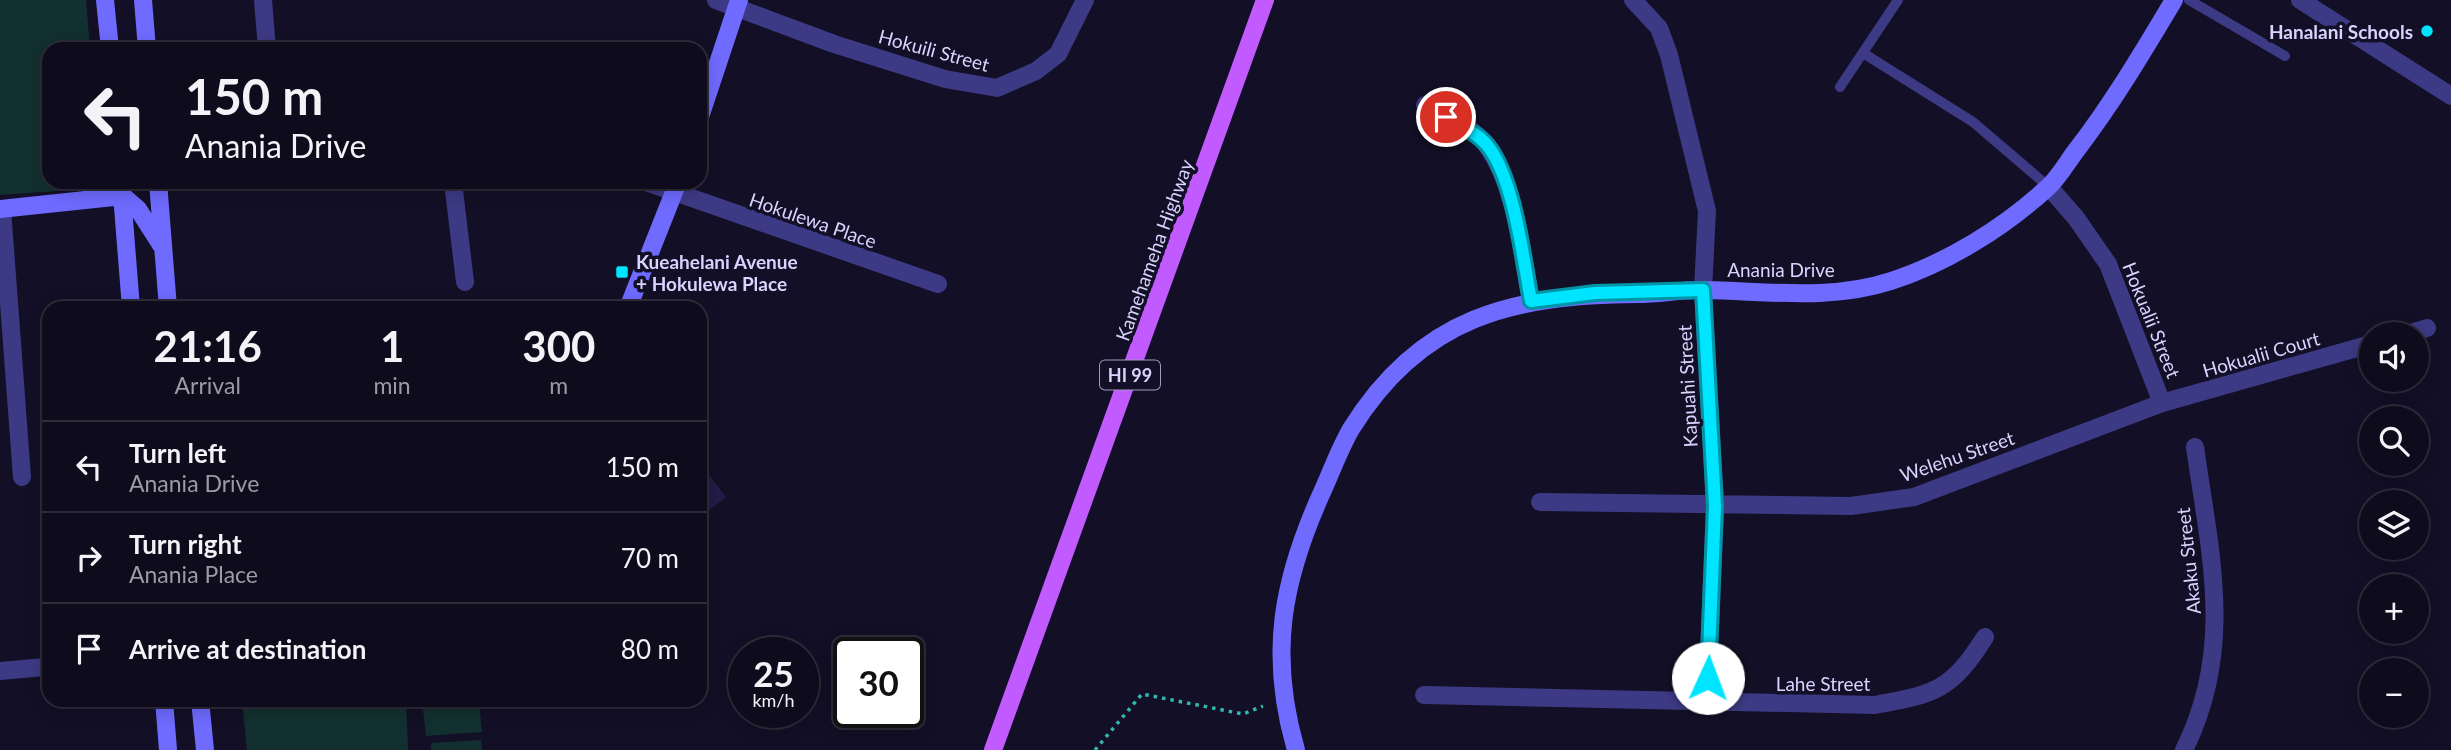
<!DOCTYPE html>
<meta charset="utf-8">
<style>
body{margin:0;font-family:Lato,sans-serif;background:#1c1929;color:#f1f3f6;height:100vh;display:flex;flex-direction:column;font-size:26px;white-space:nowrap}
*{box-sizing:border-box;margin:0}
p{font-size:23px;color:#9b9ba3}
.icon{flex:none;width:38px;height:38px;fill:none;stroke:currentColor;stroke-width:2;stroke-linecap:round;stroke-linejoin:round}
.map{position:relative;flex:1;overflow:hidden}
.drawer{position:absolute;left:42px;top:301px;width:665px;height:406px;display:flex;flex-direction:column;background:#0e0b1c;border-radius:21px;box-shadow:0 4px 18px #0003,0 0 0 2px #2e2b3b}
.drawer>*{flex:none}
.top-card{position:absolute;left:42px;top:42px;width:665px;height:147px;border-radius:21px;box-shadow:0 4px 18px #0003,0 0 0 2px #2e2b3b;background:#0e0b1c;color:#f1f3f6;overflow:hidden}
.tools{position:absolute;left:2359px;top:322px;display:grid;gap:14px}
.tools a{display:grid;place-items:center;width:70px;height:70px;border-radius:50%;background:#0e0b1c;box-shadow:0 4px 18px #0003,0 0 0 2px #2e2b3b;font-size:35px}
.speed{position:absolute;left:728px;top:637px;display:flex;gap:14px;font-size:35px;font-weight:700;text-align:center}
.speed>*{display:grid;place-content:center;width:91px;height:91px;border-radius:50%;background:#0e0b1c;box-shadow:0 4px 18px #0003,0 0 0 2px #2e2b3b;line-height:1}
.speed small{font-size:18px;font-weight:400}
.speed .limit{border:4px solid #111;border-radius:10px;background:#fff;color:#111}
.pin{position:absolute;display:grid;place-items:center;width:60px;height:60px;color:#fff;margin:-30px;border:4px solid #fff;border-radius:50%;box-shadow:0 2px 7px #0007}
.me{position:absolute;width:77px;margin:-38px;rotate:2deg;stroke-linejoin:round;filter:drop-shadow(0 0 5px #0008)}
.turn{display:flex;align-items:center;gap:24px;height:147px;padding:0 28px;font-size:32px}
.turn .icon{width:91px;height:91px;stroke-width:2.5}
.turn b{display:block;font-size:49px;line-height:60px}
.eta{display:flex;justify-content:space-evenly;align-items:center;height:119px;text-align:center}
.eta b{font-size:42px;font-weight:700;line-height:49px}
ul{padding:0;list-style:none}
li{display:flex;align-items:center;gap:21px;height:91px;padding:0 28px;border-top:2px solid #2e2b3b}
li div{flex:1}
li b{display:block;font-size:26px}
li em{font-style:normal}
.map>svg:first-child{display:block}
</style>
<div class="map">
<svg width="2451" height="750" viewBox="0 0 2451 750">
<rect width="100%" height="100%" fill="#130f26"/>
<path fill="#12302f" d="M0,0H86L90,49H49V182H101L102,188L0,195Z
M242,700H406L408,750H247Z
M479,702L482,732L426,736L423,709Z
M481,740L482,750H431V743Z"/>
<path fill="#241b47" d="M700,463L726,497L700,517Z"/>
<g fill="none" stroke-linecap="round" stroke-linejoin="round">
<path stroke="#2fb8b0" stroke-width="3.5" stroke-dasharray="3.5 5" stroke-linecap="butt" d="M1095,750L1142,694L1243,714L1263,706"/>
<path stroke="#3d3a85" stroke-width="10" d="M2189,0L2285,56
M1863,53L1973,122L2049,187
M1840,87L1898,0"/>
<path stroke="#3d3a85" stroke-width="18" d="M263,0L267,49
M716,0L834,44L945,79L997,88L1036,71L1058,54L1085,0
M1633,0L1659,28L1669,55L1707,211L1703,290L1715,506L1707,703
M2300,0L2451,96
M1425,105C1445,116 1474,127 1488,147C1517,190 1521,251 1531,301
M453,182L465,282
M646,182L938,284
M2049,187L2076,218L2108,264L2162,403
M2,209L22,477
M2407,334L2427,328
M1540,502L1851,506L1914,497L2162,403L2371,344
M0,671L45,667
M1424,695L1875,705C1935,694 1951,691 1985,637
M2184,750C2235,648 2210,554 2195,447"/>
<path stroke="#6f6bff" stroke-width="18" d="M105,0L110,49
M143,0L147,49
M700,117L739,0
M121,182L131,308
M158,182L168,308
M123,196L138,209L161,245
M0,209L123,196
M628,308L678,182
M164,700L168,750
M200,700L205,750
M1296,750C1268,654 1282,580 1323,490C1332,470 1340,448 1351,429C1421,316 1513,295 1638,294C1660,294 1683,289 1705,290C1767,291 1830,301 1891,281C1947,263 2003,228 2046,189C2058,179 2066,164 2075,152C2112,104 2143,52 2174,0"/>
<path stroke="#c25bff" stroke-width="18" d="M993,750L1265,0"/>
</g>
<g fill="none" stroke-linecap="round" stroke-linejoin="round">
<defs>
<path id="route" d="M1446,117C1460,125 1477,133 1487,145C1514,178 1523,258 1531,301L1595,293L1703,290L1715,506L1708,678"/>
</defs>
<use href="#route" stroke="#0095a6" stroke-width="18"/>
<use href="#route" stroke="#00e5ff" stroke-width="12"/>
</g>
<g fill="#00e5ff" stroke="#130f26" stroke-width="2.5">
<circle cx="2427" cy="31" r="7"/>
<rect x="615" y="265" width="14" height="14" rx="3.5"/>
</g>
<g text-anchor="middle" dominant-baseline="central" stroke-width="7" stroke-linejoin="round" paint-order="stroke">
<rect fill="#130f26" stroke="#9e99be" stroke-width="2" x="1100" y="360.5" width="60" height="29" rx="5"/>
<g font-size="18" font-weight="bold" fill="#d9d4ff">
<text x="1130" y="375">HI 99</text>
</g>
<g font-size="19" font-weight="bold" fill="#d9d4ff" stroke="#130f26" text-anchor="end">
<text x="2413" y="31">Hanalani Schools</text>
<text x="636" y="261" text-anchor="start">Kueahelani Avenue<tspan x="636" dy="22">+ Hokulewa Place</tspan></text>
</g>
<g font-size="19" fill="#d9d4ff" stroke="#130f26">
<text transform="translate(934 50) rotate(15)">Hokuili Street</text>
<text transform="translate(813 220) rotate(19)">Hokulewa Place</text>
<text transform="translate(1154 250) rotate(-70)">Kamehameha Highway</text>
<text x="1781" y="269">Anania Drive</text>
<text transform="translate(2152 320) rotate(68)">Hokualii Street</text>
<text transform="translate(2261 354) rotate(-16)">Hokualii Court</text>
<text transform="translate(1687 386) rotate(-93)">Kapuahi Street</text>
<text transform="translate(1957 456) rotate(-19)">Welehu Street</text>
<text transform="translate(2188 561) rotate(-96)">Akaku Street</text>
<text x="1823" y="683">Lahe Street</text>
</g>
</g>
</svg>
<div class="tools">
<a><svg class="icon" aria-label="sound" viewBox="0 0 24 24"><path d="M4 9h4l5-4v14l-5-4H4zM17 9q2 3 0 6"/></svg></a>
<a><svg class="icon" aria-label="search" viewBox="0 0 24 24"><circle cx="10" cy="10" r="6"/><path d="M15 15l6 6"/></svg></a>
<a><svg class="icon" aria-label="layers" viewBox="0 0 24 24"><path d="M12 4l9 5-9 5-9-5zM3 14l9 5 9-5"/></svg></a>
<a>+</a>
<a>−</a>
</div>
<div class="speed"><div>25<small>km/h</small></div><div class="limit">30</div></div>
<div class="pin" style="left:1446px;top:117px;background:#d93025"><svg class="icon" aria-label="arrive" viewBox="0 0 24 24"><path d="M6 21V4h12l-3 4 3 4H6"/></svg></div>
<svg class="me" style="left:1708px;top:678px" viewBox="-20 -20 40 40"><circle r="19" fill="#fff"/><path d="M0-13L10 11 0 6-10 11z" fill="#00e5ff"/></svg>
<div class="top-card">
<div class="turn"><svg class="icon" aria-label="left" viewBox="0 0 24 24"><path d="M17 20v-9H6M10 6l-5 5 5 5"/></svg><div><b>150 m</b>Anania Drive</div></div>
</div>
<section class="drawer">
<div class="eta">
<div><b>21:16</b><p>Arrival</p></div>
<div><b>1</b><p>min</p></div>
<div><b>300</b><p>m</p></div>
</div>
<ul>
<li><svg class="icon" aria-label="left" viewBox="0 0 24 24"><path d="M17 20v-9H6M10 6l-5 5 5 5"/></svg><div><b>Turn left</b><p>Anania Drive</p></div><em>150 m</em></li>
<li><svg class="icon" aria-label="right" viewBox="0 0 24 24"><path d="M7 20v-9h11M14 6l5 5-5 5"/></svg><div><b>Turn right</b><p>Anania Place</p></div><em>70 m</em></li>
<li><svg class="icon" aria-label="arrive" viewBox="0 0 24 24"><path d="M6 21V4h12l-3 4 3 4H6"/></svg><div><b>Arrive at destination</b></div><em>80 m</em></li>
</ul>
</section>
</div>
